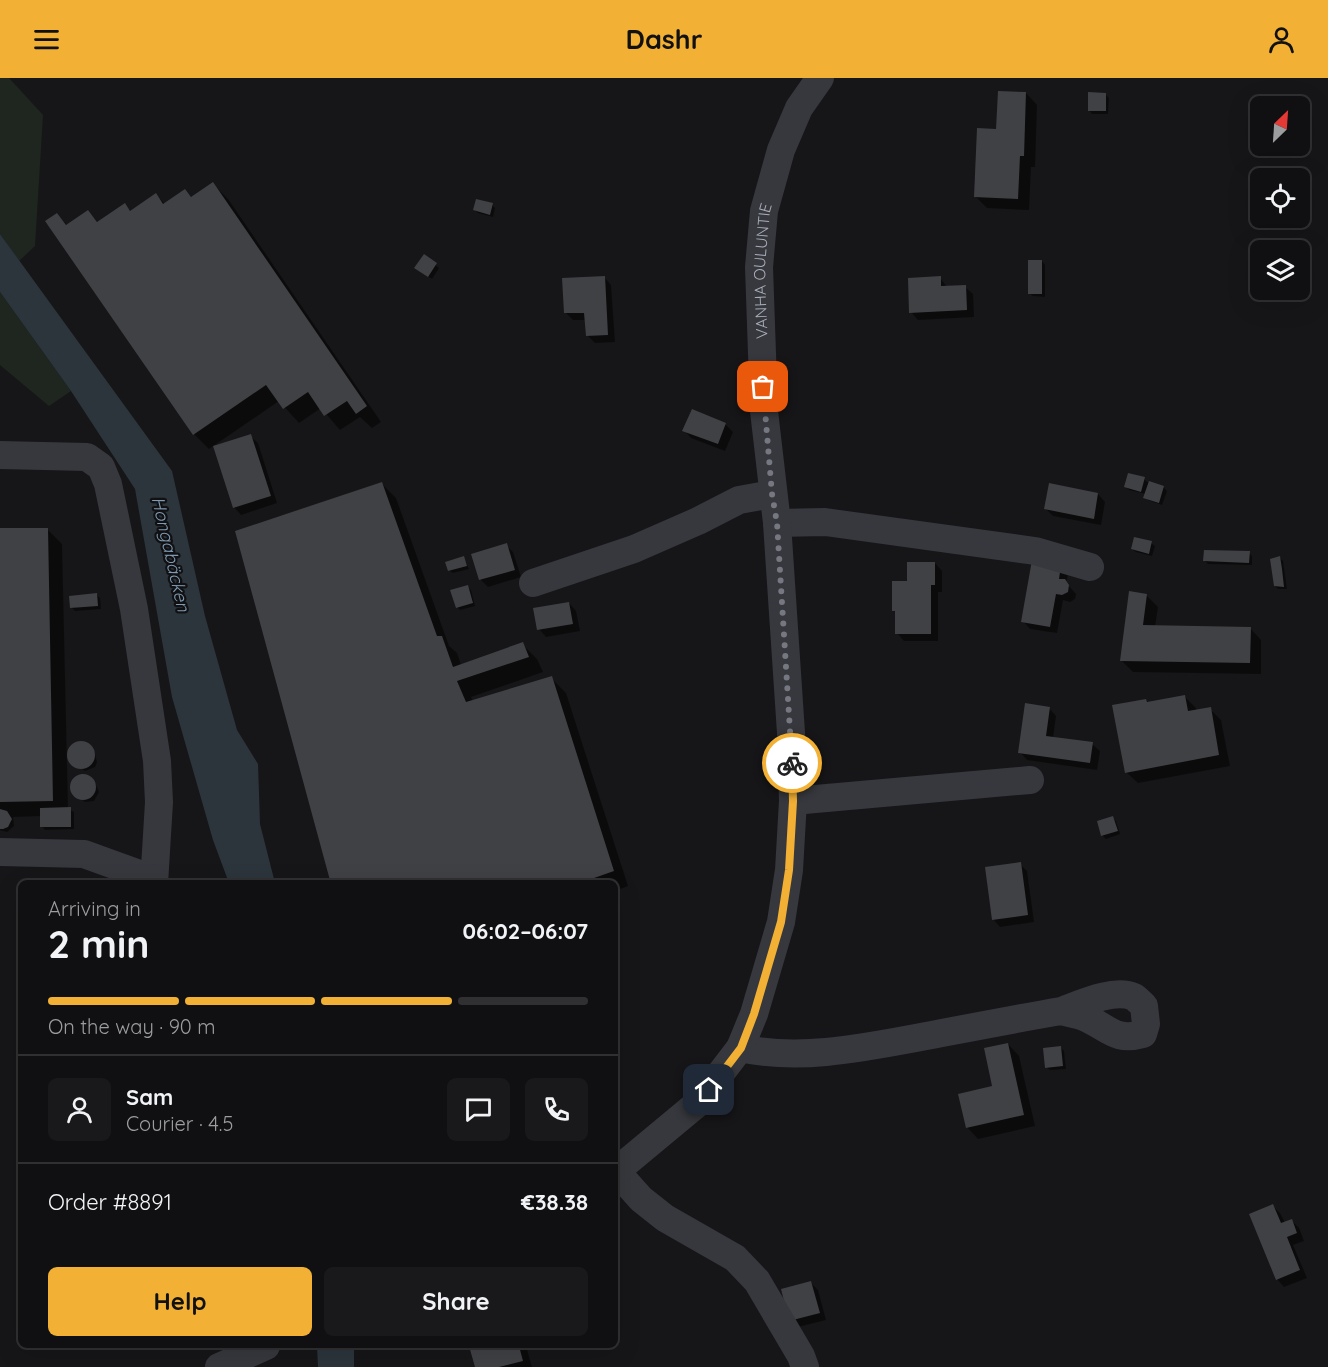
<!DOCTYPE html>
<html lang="en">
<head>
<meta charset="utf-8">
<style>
	:root { --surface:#101012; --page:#19191b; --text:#f1f3f6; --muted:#9c9d9f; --line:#303032; --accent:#f2b134 }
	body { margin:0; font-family:Quicksand,sans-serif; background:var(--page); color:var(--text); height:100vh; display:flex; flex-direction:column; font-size:22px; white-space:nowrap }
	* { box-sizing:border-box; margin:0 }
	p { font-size:20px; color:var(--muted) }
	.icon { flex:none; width:33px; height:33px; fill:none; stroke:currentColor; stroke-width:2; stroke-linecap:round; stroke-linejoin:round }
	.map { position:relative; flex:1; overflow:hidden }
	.side { position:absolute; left:18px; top:802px; width:600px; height:468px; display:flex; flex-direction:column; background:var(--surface); border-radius:9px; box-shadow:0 6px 24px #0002,0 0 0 2px var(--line) }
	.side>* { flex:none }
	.needle { width:39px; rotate:25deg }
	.controls { position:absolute; left:1250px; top:18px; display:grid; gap:12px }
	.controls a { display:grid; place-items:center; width:60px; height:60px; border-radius:9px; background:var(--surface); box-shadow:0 6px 24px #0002,0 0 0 2px var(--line); font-size:30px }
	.pin { position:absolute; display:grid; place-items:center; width:51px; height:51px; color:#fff; margin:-26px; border-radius:12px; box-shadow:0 3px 9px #0006 }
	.courier { position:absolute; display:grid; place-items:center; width:60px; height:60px; margin:-30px; border:4px solid #f2b134; border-radius:50%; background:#fff; color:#222; box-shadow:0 2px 8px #0007 }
	.headline em { font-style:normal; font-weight:700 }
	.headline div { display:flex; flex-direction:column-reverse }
	.headline { display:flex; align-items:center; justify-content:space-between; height:102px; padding:0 30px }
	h1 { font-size:39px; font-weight:700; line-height:45px }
	.bar { display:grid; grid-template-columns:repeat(4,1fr); gap:9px 6px; align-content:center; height:72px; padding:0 30px }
	.bar i { height:8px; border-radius:4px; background:var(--line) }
	.bar .on { background:var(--accent) }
	.bar p { grid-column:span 4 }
	.line { display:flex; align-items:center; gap:15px; padding:0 30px; border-top:2px solid var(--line) }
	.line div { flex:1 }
	.round { display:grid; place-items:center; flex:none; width:63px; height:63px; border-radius:9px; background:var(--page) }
	.cta { display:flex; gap:12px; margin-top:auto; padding:12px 30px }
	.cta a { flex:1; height:69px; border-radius:9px; background:var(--accent); color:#111; font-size:24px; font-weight:700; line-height:69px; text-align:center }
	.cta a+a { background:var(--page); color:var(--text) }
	header { display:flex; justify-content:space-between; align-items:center; height:78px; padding:0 30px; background:var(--accent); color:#111; font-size:27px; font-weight:700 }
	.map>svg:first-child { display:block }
	.green { fill:#1e261f }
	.water { fill:#2c353c }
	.shadow { fill:#0007 }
	.building { fill:#404145 }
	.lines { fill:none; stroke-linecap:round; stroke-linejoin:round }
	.minor { stroke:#37383d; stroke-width:28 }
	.done { stroke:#757880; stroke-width:6; stroke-dasharray:0 10.8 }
	.route { stroke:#f2b134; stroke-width:8 }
	.labels { text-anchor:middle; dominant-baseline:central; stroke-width:4.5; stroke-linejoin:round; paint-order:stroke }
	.street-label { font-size:16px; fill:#a8adb8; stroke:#111113 }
	.water-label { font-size:18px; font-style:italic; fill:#7f9bb3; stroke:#111113 }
</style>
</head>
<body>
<header><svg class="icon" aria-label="menu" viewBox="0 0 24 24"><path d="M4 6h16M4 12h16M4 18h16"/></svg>Dashr<svg class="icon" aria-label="person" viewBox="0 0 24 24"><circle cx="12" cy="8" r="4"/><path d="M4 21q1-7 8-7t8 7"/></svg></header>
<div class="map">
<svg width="1328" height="1289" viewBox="0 0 1328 1289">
	<rect width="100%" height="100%" fill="#161618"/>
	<path class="green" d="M0,0H9L43,37L35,168L19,183L0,156Z
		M0,214L71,313L49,328L0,287Z"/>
	<path class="water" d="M0,156L172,393L205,538L237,652L258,686L260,746L275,805H229L213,762L172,619L135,411L71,313L0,214Z
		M317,1268H354V1289H318Z"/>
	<path class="shadow" d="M1026,15L1037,27L1035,89H1031L1029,132L987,130L976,119L998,52Z
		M1106,17L1109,20L1108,36H1092L1089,32Z
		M213,106L228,121L381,344L372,350L360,339L340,352L321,330L299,345L279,323L209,371L194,356L57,137L68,148L88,134L99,145L125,127L131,134L156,117L165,126L185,112L192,120Z
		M492,127L495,130L493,139L478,135L475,132Z
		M425,178L439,190L432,201L420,193Z
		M1042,183L1045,187V219L1033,218L1029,215Z
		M604,199L611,207L615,264L595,265L587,257L586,242H573L566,235Z
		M940,200L948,210L965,209L973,216L974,239L918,242L911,234Z
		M692,333L726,347L733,354L725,373L691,360L684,352Z
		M250,358L258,365L277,425L241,437L234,429Z
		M1144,401L1147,404L1164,410L1167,413L1162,427L1148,422L1145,419L1146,416L1129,412L1126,409Z
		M381,405L396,420L449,568L457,575L461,587L522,566L537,581L543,594L471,619L473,623L551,600L566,615L628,808L615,813V806H332Z
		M1098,416L1105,424L1101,447L1053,438L1046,431Z
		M47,451L62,466L68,731L74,734V751L45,752L42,748V738L13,739L14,748L7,754L3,753L0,752V452Z
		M1151,465L1155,468L1152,478L1136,474L1132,471Z
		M506,467L513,474L521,499L488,509L481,502L473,477Z
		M1249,475L1252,478V487L1208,486L1205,483Z
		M1279,479L1283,483L1287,511H1278L1275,508Z
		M464,480L469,491L453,495L449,492Z
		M1034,484L1068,496L1066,505L1076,516L1075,521L1070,524L1063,522L1057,555L1030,551L1023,543Z
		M935,485L942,493V514H938V563H904L897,555V536L893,532L908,505Z
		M468,509L471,512L475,528L460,532L457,529Z
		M97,517L100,520L101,531L75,533L71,529Z
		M1146,517L1158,529L1155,549L1250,550L1261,562V596L1133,594L1122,583Z
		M569,525L576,533L580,553L546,559L539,551Z
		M1185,619L1196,630L1197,633L1210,631L1221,642L1230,688L1138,705L1126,694L1146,622L1149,625Z
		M1049,630L1056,638L1053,660L1092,666L1100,673L1097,692L1027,682L1020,674Z
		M81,664L94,672L97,684L95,689L85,693L71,684L69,675L74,667Z
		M85,698L95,705L99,714L94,723L85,724L74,715L72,708L77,700Z
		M1113,740L1116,743L1120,756L1106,761L1102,757Z
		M1020,786L1027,793L1034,844L1000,849L993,841Z
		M1008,966L1019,978L1035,1048L978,1061L967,1049L994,1010Z
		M1060,969L1064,973L1066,991L1050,992L1046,989Z
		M1273,1128L1280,1135L1285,1145L1291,1142L1299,1150L1304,1163L1293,1167L1307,1200L1284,1209L1277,1201Z
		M811,1205L818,1212L826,1242L798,1249L783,1212Z
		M471,1268H526L532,1289H477Z"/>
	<path class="building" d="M998,13L1026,14L1024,78H1020L1018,121L974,119L977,50L996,51Z
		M1088,14L1106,15V33H1088Z
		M213,104L367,328L356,336L347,323L324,338L308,314L283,331L266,307L193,357L45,143L57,135L66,147L88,132L97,144L125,125L130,133L156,115L163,126L185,111L191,119Z
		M476,121L493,125L490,137L473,132Z
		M424,176L437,185L428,199L414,190Z
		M1028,182H1042V216H1028Z
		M605,198L608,257L586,258L584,235H564L562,200Z
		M941,198V208L966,207L967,232L909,235L908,200Z
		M692,331L726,345L718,366L682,353Z
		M251,356L271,418L233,430L213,368Z
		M1128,395L1145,399L1141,414L1124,409Z
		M1149,403L1164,408L1159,425L1143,420Z
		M382,404L437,558H442L453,589L523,564L529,579L457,603L466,624L552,598L614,793L577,806H331L235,453Z
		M1049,405L1098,415L1094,441L1044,431Z
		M0,450H48L53,723L0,724Z
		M1134,459L1152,463L1149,476L1131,471Z
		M507,465L515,492L479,502L471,476Z
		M1204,472L1250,473L1249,485L1203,483Z
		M464,478L467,488L448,493L445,484Z
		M1280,478L1282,491L1284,509L1274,508L1270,481Z
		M1032,482L1061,487L1059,501H1065L1069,507L1068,514L1062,517L1056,516L1050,549L1021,544Z
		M907,484H935V507H931V556H895V533H892V503H907Z
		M468,507L473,525L456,530L450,512Z
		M1129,513L1147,516L1143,547L1251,549L1250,585L1120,583Z
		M97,515L98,528L70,530L69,518Z
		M569,524L573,546L537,552L533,530Z
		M1185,617L1188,633L1211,629L1219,677L1125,695L1112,627L1146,621L1147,624Z
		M1025,625L1050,629L1046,658L1093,664L1090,685L1018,675Z
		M67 677a14 14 0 1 1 28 0a14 14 0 1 1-28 0Z
		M70 709a13 13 0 1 1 26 0a13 13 0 1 1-26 0Z
		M71,729V749H40V730Z
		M0,731L7,733L12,741L8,749L3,751H0Z
		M1113,738L1118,753L1101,758L1097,743Z
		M1021,784L1028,837L992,842L985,789Z
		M1008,965L1024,1037L966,1050L958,1016L992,1008L984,970Z
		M1061,968L1063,988L1045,990L1043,970Z
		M1273,1126L1281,1145L1292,1141L1297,1155L1287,1159L1300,1192L1276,1202L1249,1136Z
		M811,1203L820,1235L789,1243L781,1211Z
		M469,1268H519L523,1283L499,1289H475Z"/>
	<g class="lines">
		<g class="minor">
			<path d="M0,377L87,379L101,389L108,406L134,531L157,683L159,724L154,806"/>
			<path d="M777,445L825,444L1035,473L1090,489"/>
			<path d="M533,505L634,471L698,443L739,422L772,416"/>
			<path d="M793,723L1030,702"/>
			<path d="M0,774L84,776L153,801"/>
			<path d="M740,970C800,983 862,970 921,959C968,950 1014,941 1061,933C1080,926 1114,910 1134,919C1137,921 1141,925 1144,928L1146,946L1143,956C1114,964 1108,949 1084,939C1077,936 1068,935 1061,933"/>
			<path d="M616,1093L641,1121L665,1140L735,1180L757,1203L801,1278L805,1289"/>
			<path id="s1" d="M615,1094L698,1025L740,970L754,936L781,844L789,792L793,723L791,655L777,445L764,333L759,189L764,133L781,72L799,30L820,0"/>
			<path d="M219,1289L266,1268"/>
		</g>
	</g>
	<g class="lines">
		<path class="done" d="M763,309L772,416L777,445L792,685"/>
		<path class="route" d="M709,1012L741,970L754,936L781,844L789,792L793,723L792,685"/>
	</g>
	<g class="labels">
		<g class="street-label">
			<text stroke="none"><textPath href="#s1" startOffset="963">VANHA OULUNTIE</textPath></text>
		</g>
		<g class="water-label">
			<text transform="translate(171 476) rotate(77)">Hongabäcken</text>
		</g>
	</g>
</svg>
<div class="controls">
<a><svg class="needle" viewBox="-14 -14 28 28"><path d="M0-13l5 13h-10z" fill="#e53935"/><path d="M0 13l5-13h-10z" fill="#9c9d9f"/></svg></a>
<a><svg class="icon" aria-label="locate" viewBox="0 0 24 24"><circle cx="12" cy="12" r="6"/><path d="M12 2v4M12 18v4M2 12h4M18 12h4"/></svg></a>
<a><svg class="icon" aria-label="layers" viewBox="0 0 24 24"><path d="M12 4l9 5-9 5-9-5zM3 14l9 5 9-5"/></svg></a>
</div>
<div class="pin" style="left:763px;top:309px;background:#ea580c"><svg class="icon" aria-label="bag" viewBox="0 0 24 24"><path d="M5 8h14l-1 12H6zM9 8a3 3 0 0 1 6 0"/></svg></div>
<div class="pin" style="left:709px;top:1012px;background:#1f2937"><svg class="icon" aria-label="home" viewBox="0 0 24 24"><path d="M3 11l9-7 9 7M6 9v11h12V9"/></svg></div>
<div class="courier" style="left:792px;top:685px"><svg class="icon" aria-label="bike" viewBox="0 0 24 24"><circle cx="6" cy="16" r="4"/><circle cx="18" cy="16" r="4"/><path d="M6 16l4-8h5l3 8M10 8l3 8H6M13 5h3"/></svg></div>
<section class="side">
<div class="headline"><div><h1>2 min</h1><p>Arriving in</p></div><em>06:02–06:07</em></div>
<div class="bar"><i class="on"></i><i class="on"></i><i class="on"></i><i></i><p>On the way · 90 m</p></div>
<div class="line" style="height:108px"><a class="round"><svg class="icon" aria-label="person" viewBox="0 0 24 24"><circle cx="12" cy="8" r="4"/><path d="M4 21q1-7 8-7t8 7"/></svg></a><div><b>Sam</b><p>Courier · 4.5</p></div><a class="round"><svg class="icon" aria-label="chat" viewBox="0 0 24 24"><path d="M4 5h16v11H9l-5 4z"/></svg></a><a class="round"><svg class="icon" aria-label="phone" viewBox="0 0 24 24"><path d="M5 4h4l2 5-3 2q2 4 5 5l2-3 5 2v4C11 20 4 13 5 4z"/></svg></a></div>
<div class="line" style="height:78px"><div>Order #8891</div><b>€38.38</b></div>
<div class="cta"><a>Help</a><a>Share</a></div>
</section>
</div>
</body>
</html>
